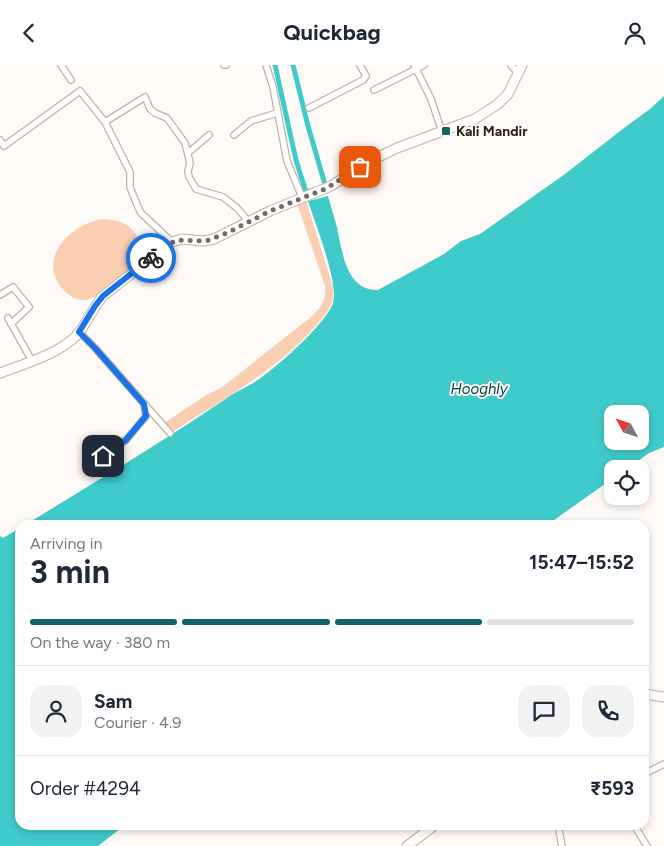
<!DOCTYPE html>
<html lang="en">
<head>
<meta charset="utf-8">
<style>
	:root { --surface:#fff; --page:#f2f2f3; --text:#1f2937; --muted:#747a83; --line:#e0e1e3; --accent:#126363 }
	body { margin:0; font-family:Figtree,sans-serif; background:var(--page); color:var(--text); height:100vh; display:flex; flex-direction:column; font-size:19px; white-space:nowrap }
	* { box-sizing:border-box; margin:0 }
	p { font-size:16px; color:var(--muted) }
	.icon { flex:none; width:28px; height:28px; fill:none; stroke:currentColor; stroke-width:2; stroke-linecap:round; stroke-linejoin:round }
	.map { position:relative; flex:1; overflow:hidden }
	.drawer { position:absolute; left:15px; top:455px; width:634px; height:310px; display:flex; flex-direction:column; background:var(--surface); border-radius:15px; box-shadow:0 2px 8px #0003 }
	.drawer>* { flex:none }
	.needle { width:32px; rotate:310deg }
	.fabs { position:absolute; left:604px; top:340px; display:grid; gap:10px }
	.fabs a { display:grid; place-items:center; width:45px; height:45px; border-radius:10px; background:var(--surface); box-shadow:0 2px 8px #0003; font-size:25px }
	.pin { position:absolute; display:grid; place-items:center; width:42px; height:42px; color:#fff; margin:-21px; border-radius:10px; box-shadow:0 2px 8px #0006 }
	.courier { position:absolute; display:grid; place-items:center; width:50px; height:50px; margin:-25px; border:4px solid #1a73e8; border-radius:50%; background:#fff; color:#222; box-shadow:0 1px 6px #0007 }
	.head em { font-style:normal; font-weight:700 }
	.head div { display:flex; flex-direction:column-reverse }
	.head { display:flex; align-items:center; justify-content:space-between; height:85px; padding:0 15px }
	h1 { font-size:32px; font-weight:700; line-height:38px }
	.bar { display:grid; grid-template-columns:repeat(4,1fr); gap:8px 5px; align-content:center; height:60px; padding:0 15px }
	.bar i { height:6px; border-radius:4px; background:var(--line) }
	.bar .selected { background:var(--accent) }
	.bar p { grid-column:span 4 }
	.line { display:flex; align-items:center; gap:12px; padding:0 15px; border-top:1px solid var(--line) }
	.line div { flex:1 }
	.round { display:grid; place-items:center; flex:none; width:52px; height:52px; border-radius:15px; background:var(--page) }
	header { display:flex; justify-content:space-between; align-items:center; height:65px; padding:0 15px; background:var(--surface); font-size:22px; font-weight:700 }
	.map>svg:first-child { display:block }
	.green { fill:#f9ceb1 }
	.water { fill:#40cbcb; fill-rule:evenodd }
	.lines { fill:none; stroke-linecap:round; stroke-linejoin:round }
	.canal { stroke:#40cbcb; stroke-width:5 }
	.street-casing { stroke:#c5b1a3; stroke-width:8 }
	.secondary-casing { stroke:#c5b1a3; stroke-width:11 }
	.street { stroke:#fff; stroke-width:5.5 }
	.secondary { stroke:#fff; stroke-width:9 }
	.done { stroke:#726c67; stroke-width:5; stroke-dasharray:0 9 }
	.route { stroke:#1a73e8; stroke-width:6 }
	.poi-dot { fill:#126363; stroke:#fefaf7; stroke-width:2 }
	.labels { text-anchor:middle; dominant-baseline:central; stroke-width:4; stroke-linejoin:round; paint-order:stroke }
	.poi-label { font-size:14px; font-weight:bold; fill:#271f1a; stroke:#fefaf7; text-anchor:start }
	.water-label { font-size:15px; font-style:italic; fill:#044445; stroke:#fefaf7 }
</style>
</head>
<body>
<header><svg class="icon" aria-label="back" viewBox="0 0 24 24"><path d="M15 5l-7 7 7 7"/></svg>Quickbag<svg class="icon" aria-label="person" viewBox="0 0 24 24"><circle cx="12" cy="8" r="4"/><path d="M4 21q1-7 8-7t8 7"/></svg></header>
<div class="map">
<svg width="664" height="781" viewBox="0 0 664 781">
	<rect width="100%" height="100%" fill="#fefaf7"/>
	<path class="green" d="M306,135L333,222C333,227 334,232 332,237C328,248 320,256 312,265C273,308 220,336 172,367L164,358L208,329L221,323L311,252C321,243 327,234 325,221L297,138Z
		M104,154C110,155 117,155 123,158C135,163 147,183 141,196C136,207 95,237 82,235C72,234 66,228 60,221C38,190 74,157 104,154Z"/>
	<path class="water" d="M664,31V382L649,388L627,404H612V414L547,460H25C92,419 159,379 224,335C233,328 243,324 253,318C272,307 326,259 333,238C339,218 315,158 308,136L328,131C331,142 334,152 337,162C342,186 346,226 378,225L444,189L461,176L480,169L565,109L624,63L650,44ZM612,349H640V376H612Z
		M20,463V760H117L120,764L98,781H0V471L3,473Z"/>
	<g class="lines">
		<path class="canal" d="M275,0L296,95L306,127L311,126
			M293,0L308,61L326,123L324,124"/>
		<g class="street-casing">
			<path id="street" d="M61,0L71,15
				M224,0H226
				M266,0L273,22L287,96L302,132
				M414,0L431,34L442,67
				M511,0L518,8
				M374,25L424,0
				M309,43L363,15L366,11L360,0
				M105,57L130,107V122L138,142L141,148L172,177
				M234,70L251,56L277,48
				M0,75L4,81L80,26L105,57L145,32L150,44L155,48L167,53L185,78L190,98L188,106L189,112L196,124L223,132L237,143L249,157
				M188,88L209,70
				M0,230L13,222L29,242L11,259
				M8,253L32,296
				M79,267L95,283L170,368
				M103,391L126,375L146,351L144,340
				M644,709L664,699
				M558,760L562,781
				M634,760L647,781"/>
		</g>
		<g class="secondary-casing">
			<path id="secondary" d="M0,308C24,299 59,289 77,270C87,258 93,243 103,231L172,177L182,174L203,176L214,174L270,146L331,121L370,96L397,83L475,54L498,39L508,29L522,0
				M644,629L664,632
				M407,781L435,760"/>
		</g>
		<use href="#street" class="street"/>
		<use href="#secondary" class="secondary"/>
	</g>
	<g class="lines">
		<path class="done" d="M151,193L167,180L177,175L206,176L227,168L270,146L325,124L360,102"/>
		<path class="route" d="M103,391L126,375L146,351L144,339L95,283L79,267L95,241L103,231L151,193"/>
	</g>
	<rect class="poi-dot" x="441" y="61" width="10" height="10" rx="2.5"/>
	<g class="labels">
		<g class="poi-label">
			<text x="456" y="66">Kali Mandir</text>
		</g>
		<g class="water-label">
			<text x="479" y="324">Hooghly</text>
		</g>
	</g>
</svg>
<div class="fabs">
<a><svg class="needle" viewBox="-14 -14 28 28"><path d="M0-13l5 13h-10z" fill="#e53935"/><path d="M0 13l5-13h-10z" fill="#747a83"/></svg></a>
<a><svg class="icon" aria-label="locate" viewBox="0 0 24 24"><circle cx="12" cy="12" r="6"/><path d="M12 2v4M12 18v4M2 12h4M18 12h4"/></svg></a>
</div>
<div class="pin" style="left:360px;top:102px;background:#ea580c"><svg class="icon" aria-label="bag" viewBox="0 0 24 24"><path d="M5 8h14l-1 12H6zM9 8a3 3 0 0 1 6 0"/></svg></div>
<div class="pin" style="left:103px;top:391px;background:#1f2937"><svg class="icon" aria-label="home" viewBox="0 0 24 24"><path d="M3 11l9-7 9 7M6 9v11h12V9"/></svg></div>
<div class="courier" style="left:151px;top:193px"><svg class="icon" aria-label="bike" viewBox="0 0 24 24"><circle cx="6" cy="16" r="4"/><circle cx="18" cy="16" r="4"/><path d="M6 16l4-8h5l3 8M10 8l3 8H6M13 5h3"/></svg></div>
<section class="drawer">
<div class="head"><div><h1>3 min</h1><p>Arriving in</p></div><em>15:47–15:52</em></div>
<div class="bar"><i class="selected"></i><i class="selected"></i><i class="selected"></i><i></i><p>On the way · 380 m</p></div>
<div class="line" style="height:90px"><a class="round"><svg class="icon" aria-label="person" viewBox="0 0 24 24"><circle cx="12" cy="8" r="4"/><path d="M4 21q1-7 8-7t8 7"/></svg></a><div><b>Sam</b><p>Courier · 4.9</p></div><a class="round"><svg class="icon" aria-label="chat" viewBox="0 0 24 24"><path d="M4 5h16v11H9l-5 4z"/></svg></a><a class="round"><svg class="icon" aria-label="phone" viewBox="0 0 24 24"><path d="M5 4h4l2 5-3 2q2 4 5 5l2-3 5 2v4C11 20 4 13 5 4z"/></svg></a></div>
<div class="line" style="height:65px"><div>Order #4294</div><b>₹593</b></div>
</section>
</div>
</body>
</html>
